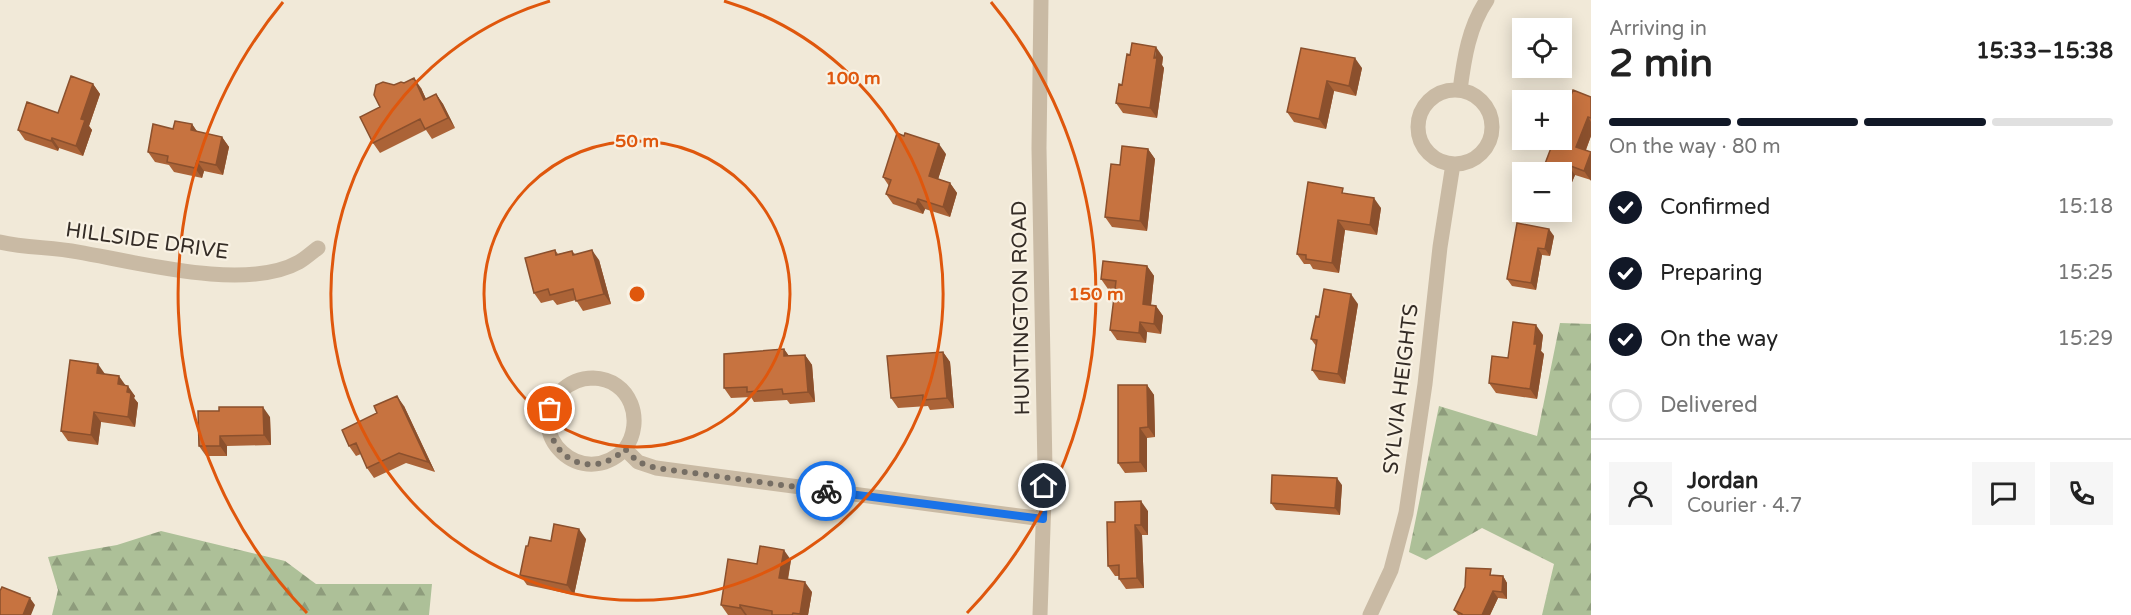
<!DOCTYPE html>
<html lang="en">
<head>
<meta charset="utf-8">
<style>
	:root { --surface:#fff; --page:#f6f6f6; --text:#222; --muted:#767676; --line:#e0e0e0; --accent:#111827 }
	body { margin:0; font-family:"Varela Round",sans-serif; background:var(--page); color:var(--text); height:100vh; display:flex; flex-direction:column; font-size:22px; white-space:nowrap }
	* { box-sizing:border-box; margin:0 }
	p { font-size:20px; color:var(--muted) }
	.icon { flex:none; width:33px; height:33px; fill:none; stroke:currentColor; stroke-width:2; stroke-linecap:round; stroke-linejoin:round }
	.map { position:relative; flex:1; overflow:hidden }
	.side { display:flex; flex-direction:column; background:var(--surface); width:540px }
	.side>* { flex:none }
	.tools { position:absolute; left:1512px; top:18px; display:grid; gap:12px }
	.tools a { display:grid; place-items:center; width:60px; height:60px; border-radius:0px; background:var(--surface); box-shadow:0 3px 15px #0003; font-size:30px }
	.pin { position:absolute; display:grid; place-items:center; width:51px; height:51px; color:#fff; margin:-26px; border:3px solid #fff; border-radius:50%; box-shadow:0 2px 6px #0007 }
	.courier { position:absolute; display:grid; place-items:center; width:60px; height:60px; margin:-30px; border:4px solid #1a73e8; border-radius:50%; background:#fff; color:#222; box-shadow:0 2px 8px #0007 }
	.headline em { font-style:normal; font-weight:700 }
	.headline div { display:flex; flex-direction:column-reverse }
	.headline { display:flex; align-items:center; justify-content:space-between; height:102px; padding:0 18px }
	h1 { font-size:39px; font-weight:700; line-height:45px }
	.bar { display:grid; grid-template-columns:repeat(4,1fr); gap:9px 6px; align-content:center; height:72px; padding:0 18px }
	.bar i { height:8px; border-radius:4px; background:var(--line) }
	.bar .current { background:var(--accent) }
	.bar p { grid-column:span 4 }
	.line { display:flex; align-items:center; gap:15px; padding:0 18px; border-top:2px solid var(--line) }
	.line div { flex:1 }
	.round { display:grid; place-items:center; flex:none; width:63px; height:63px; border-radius:0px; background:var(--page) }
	ol { padding:0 18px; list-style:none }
	li { display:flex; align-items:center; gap:18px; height:66px }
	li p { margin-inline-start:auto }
	li .icon { padding:6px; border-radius:50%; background:var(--accent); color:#fff; stroke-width:4 }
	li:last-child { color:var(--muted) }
	li i { width:33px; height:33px; border:3px solid var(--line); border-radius:50% }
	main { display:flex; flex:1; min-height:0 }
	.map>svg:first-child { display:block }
	.forest { fill:url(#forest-firs) }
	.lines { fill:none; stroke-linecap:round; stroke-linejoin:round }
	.street { stroke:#c9baa4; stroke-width:15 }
	.wall { fill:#ab6337 }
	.shaded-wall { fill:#8b502d }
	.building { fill:#c77340; stroke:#8b502d; stroke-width:1.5 }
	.done { stroke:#766e64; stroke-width:6; stroke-dasharray:0 10.8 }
	.route { stroke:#1a73e8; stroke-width:8 }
	.ring { fill:none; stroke:#df570d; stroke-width:3 }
	.labels { text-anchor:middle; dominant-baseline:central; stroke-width:4.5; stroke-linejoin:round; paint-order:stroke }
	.street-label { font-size:21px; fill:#342c26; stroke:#f9f2e4 }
	.centre { fill:#df570d; stroke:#f9f2e4; stroke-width:3 }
	.ring-label { font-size:18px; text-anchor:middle; font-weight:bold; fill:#df570d; stroke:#f9f2e4; stroke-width:4.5; stroke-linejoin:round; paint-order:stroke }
</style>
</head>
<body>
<main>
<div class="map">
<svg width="1591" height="615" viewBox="0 0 1591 615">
	<defs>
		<pattern id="forest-firs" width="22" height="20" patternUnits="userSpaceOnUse" patternTransform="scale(1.5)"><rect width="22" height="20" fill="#adc098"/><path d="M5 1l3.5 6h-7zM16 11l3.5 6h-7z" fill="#8e9c7c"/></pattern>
	</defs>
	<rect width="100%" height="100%" fill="#f1e9d8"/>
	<path class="forest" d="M1560,323L1591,324V615H1542L1554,564L1482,528L1426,560L1409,552L1439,406L1537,436Z
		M161,531L285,561L316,584H432L429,615H52L58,590L48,557L117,545Z"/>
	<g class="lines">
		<path class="street" d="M1460,90C1464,59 1469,26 1487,0
			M1418 127a37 37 0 1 1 74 0a37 37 0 1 1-74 0Z
			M0,242C25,248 52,247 78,252C136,262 246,292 299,262C306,258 312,252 318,248
			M625,449C645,421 631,379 593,378C581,378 569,383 560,392C522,434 582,492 625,449L638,462L656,468L1043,519
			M1040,615L1045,469L1039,148L1041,0
			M1370,615L1391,570L1406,513L1425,384L1440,247L1453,164"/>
	</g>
	<path class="wall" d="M1301,48L1362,68L1356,96L1334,91L1326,129L1294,122L1287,112Z
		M1163,57L1162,65L1164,68L1157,118L1123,113L1116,103Z
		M93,84L100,94L89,126L92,130L83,156L59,148L58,151L25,140L18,130L58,113Z
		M394,85L421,88L426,99L436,94L443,104L455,128L432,139L426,130L380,153L373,143L380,107Z
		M1591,97V136L1586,150L1591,153V180L1575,175L1570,187L1562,183V172H1546L1543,169Z
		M192,124L197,132L222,137L229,147L223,175L204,171L202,178L174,172L169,165L155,162L148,152L173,129Z
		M1148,149L1155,159L1147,231L1112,227L1105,217L1120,165Z
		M946,154L938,179L950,183L957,193L950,217L925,209L923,214L893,204L886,194L889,186L883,177Z
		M1347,194L1381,208L1377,235L1345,230L1339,273L1313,269L1310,264H1304L1297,254Z
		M1517,223L1554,236L1550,256L1542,255L1536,290L1512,286L1507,279Z
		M555,250L558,254L572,251L575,254L599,260L611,304L583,311L576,300L557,305L553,300L541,303L534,293Z
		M1147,266L1154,276L1151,305L1156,306L1163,316L1161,334L1147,332L1146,343L1117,340L1110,330L1115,290L1108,289L1101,279Z
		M1358,304L1345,384L1319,380L1312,370L1316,346L1311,339Z
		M1543,335L1541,351L1544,354L1537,399L1496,393L1489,383L1508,358Z
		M784,349L789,356L805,355L812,365L815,402L790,404L787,400L754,402L751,397L731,398L724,388Z
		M943,352L950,362L954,408L930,410L928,406L898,408L891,398Z
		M105,374L125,385L135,396L134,398L138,403L135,427L101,422L98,445L68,441L61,431Z
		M1147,385L1154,395L1155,437L1147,438V472L1125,473L1118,463Z
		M404,406L435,472L406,463L374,478L367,468L361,454L356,456L349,446Z
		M198,411L270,417L271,445L227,446V456H206L199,446Z
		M1342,485L1340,515L1276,510L1271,503Z
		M1148,511V535H1142L1144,588L1126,589L1119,579V576H1115L1108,566L1115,522Z
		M586,539L574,595L527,585L520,575L528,546L551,541Z
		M791,560L788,580L812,592L808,615H728L721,605L757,564Z
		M1495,575L1503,576L1507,583V599L1498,598L1490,615H1458L1454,610Z"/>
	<path class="shaded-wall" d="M1156,47L1163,57L1162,65L1164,68L1157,118L1150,108Z
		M1355,58L1362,68L1356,96L1349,86Z
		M414,78L421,88L431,110L424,100Z
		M1327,81L1334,91L1326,129L1319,119Z
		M93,84L100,94L89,126L92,130L83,156L76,146L81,119Z
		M436,94L443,104L455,128L448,118Z
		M1588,117L1591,122V136L1583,157L1576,147Z
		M192,124L199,134L191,130Z
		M222,137L229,147L223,175L216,165Z
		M52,138L59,148L58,151L51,141Z
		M939,144L946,154L936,186L929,176Z
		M1148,149L1155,159L1147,231L1140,221Z
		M1591,153V181L1584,171Z
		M197,161L204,171L202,178L195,168Z
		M1568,165L1575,175L1570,187L1563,177Z
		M950,183L957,193L950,217L943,207Z
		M1374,198L1381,208L1377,235L1370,225Z
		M918,199L925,209L923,214L916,204Z
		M1338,220L1345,230L1339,273L1332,263Z
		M1549,229L1554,236L1550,256L1545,249Z
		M1538,248L1542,255L1536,290L1531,283Z
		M592,250L599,260L611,304L604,294Z
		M1147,266L1154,276L1150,314L1143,304Z
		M1351,294L1358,304L1345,384L1338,374Z
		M1156,306L1163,316L1161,334L1154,324Z
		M1140,322L1147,332L1146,343L1139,333Z
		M1536,325L1543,335L1541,351L1544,354L1537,399L1530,389Z
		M784,349L791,359L784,356Z
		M943,352L950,362L954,408L947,398Z
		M805,355L812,365L815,402L808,392Z
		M98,364L105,374L104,383L97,373Z
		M119,376L126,386L118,384Z
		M1147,385L1154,395L1155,437L1148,427Z
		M128,386L135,396L134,398L138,403L135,427L128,417L127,392Z
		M397,396L404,406L435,472L428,462Z
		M263,407L270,417L271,445L264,435Z
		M94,412L101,422L98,445L91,435Z
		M1140,428L1147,438V472L1140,462Z
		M220,436L227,446V456L220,446Z
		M1337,478L1342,485L1340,515L1335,508Z
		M1141,501L1148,511V535L1141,525Z
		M1135,525L1142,535L1144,588L1137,578Z
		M579,529L586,539L574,595L567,585Z
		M784,550L791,560L786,588L779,578Z
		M1503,576L1507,583V599L1502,592Z
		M805,582L812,592L808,615H800Z
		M1493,591L1498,598L1490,615H1482Z
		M30,598L35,605L31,615H23Z
		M740,605L747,615H745L740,608Z"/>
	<path class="building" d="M1132,43L1156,47L1154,58H1157L1150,108L1116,103L1119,84L1122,85L1127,54L1130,55Z
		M1301,48L1355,58L1349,86L1327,81L1319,119L1287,112Z
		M71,76L93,84L81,119L85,120L76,146L52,138L51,141L18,130L27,102L58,113Z
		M414,78L424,100L436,94L448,118L425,129L420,119L373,143L360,117L380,107L374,95L376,85L383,82L394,85L401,82L404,83Z
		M1573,90L1591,97V118L1588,117L1576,147L1591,152L1584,171L1568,165L1563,177L1562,176V172H1553L1543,169L1554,140H1562V120Z
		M175,121L192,124L191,130L222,137L216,165L197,161L195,168L167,162L168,156L148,152L153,124L173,129Z
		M897,133L904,136L905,133L939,144L929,176L950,183L943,207L918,199L916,204L886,194L891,180L883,177Z
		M1122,146L1148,149L1140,221L1105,217L1111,164L1120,165Z
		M1308,182L1343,188L1342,193L1374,198L1370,225L1338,220L1332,263L1306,259V255L1297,254Z
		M1517,223L1549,229L1545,249L1538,248L1531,283L1507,279Z
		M555,250L556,255L572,251L573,255L592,250L604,294L576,301L573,289L550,295L548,289L534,293L525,258Z
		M1103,261L1147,266L1143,304L1156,306L1154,324L1140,322L1139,333L1110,330L1116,281L1101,279Z
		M1324,289L1351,294L1338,374L1312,370L1317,340L1311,339L1316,316L1319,317Z
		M1513,322L1536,325L1534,344H1537L1530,389L1489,383L1492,356L1508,358Z
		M784,349V356L805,355L808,392L783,394L782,389L747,392V387L724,388V354Z
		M943,352L947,398L923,400V395L891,398L887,356Z
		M70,360L98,364L97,373L119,376L118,384L128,386L127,392L131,393L128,417L94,412L91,435L61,431Z
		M1118,385H1147L1148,427L1140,428V462L1118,463Z
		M397,396L428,462L399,453L367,468L356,443L349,446L342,430L377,413L374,406Z
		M219,407H263L264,435L220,436V446H199L198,411H219Z
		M1272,475L1337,478L1335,508L1271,503Z
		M1141,501V525H1135L1137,578L1119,579V565L1108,566L1107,522H1115V502Z
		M554,524L579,529L567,585L520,575L526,546H528L530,537L551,541Z
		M760,546L784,550L779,578L805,582L800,614L793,613L792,615H772V611L740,605V608L721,605L728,559L757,564Z
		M1466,568L1491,569L1490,575L1503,576L1502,592L1493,591L1482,615H1462V614L1454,610L1465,587Z
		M2,587L30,598L23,615H0V591Z"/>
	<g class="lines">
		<path class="done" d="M550,409C542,457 591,483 625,449L638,462L656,468L826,491"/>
		<path class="route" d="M826,491L1043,519L1044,486"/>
	</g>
	<g class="ring">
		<circle cx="637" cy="294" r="153"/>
		<path d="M724 1A306 306 0 1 1 550 1"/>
		<path d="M307 613A459 459 0 0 1 283 2M991 2A459 459 0 0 1 967 613"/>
	</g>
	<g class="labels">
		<g class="street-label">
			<text transform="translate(147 241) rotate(8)">HILLSIDE DRIVE</text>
			<text transform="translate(1021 308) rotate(-91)">HUNTINGTON ROAD</text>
			<text transform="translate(1401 389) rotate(-83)">SYLVIA HEIGHTS</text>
		</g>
	</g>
	<circle cx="637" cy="294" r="9" class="centre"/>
	<g class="ring-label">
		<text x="853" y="84">100 m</text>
		<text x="637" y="147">50 m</text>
		<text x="1096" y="300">150 m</text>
	</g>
</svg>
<div class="tools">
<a><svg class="icon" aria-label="locate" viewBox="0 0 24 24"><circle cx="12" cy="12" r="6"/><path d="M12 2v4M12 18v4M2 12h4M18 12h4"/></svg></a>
<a>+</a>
<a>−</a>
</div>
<div class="pin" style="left:550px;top:409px;background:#ea580c"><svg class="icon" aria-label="bag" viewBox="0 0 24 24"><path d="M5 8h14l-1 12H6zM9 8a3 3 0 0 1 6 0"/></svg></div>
<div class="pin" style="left:1044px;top:486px;background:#1f2937"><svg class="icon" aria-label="home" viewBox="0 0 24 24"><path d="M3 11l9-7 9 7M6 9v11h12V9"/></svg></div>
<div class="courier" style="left:826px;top:491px"><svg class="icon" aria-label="bike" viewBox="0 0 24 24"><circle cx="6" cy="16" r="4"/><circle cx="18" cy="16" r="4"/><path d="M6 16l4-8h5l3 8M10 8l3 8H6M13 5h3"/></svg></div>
</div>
<section class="side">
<div class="headline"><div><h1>2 min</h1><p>Arriving in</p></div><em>15:33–15:38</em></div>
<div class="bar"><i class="current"></i><i class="current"></i><i class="current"></i><i></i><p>On the way · 80 m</p></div>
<ol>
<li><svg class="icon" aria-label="check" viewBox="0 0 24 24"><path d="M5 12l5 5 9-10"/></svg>Confirmed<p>15:18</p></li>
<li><svg class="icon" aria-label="check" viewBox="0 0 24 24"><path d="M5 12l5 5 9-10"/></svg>Preparing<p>15:25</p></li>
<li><svg class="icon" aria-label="check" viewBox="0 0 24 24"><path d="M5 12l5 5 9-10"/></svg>On the way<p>15:29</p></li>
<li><i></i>Delivered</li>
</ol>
<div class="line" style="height:108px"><a class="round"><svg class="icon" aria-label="person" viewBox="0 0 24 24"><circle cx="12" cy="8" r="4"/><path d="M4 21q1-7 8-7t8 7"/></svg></a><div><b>Jordan</b><p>Courier · 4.7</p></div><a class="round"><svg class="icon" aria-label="chat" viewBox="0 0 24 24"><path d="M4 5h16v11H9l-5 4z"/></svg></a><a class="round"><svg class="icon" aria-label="phone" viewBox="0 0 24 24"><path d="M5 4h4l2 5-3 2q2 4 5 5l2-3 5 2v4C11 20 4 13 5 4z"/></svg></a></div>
</section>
</main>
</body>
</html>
